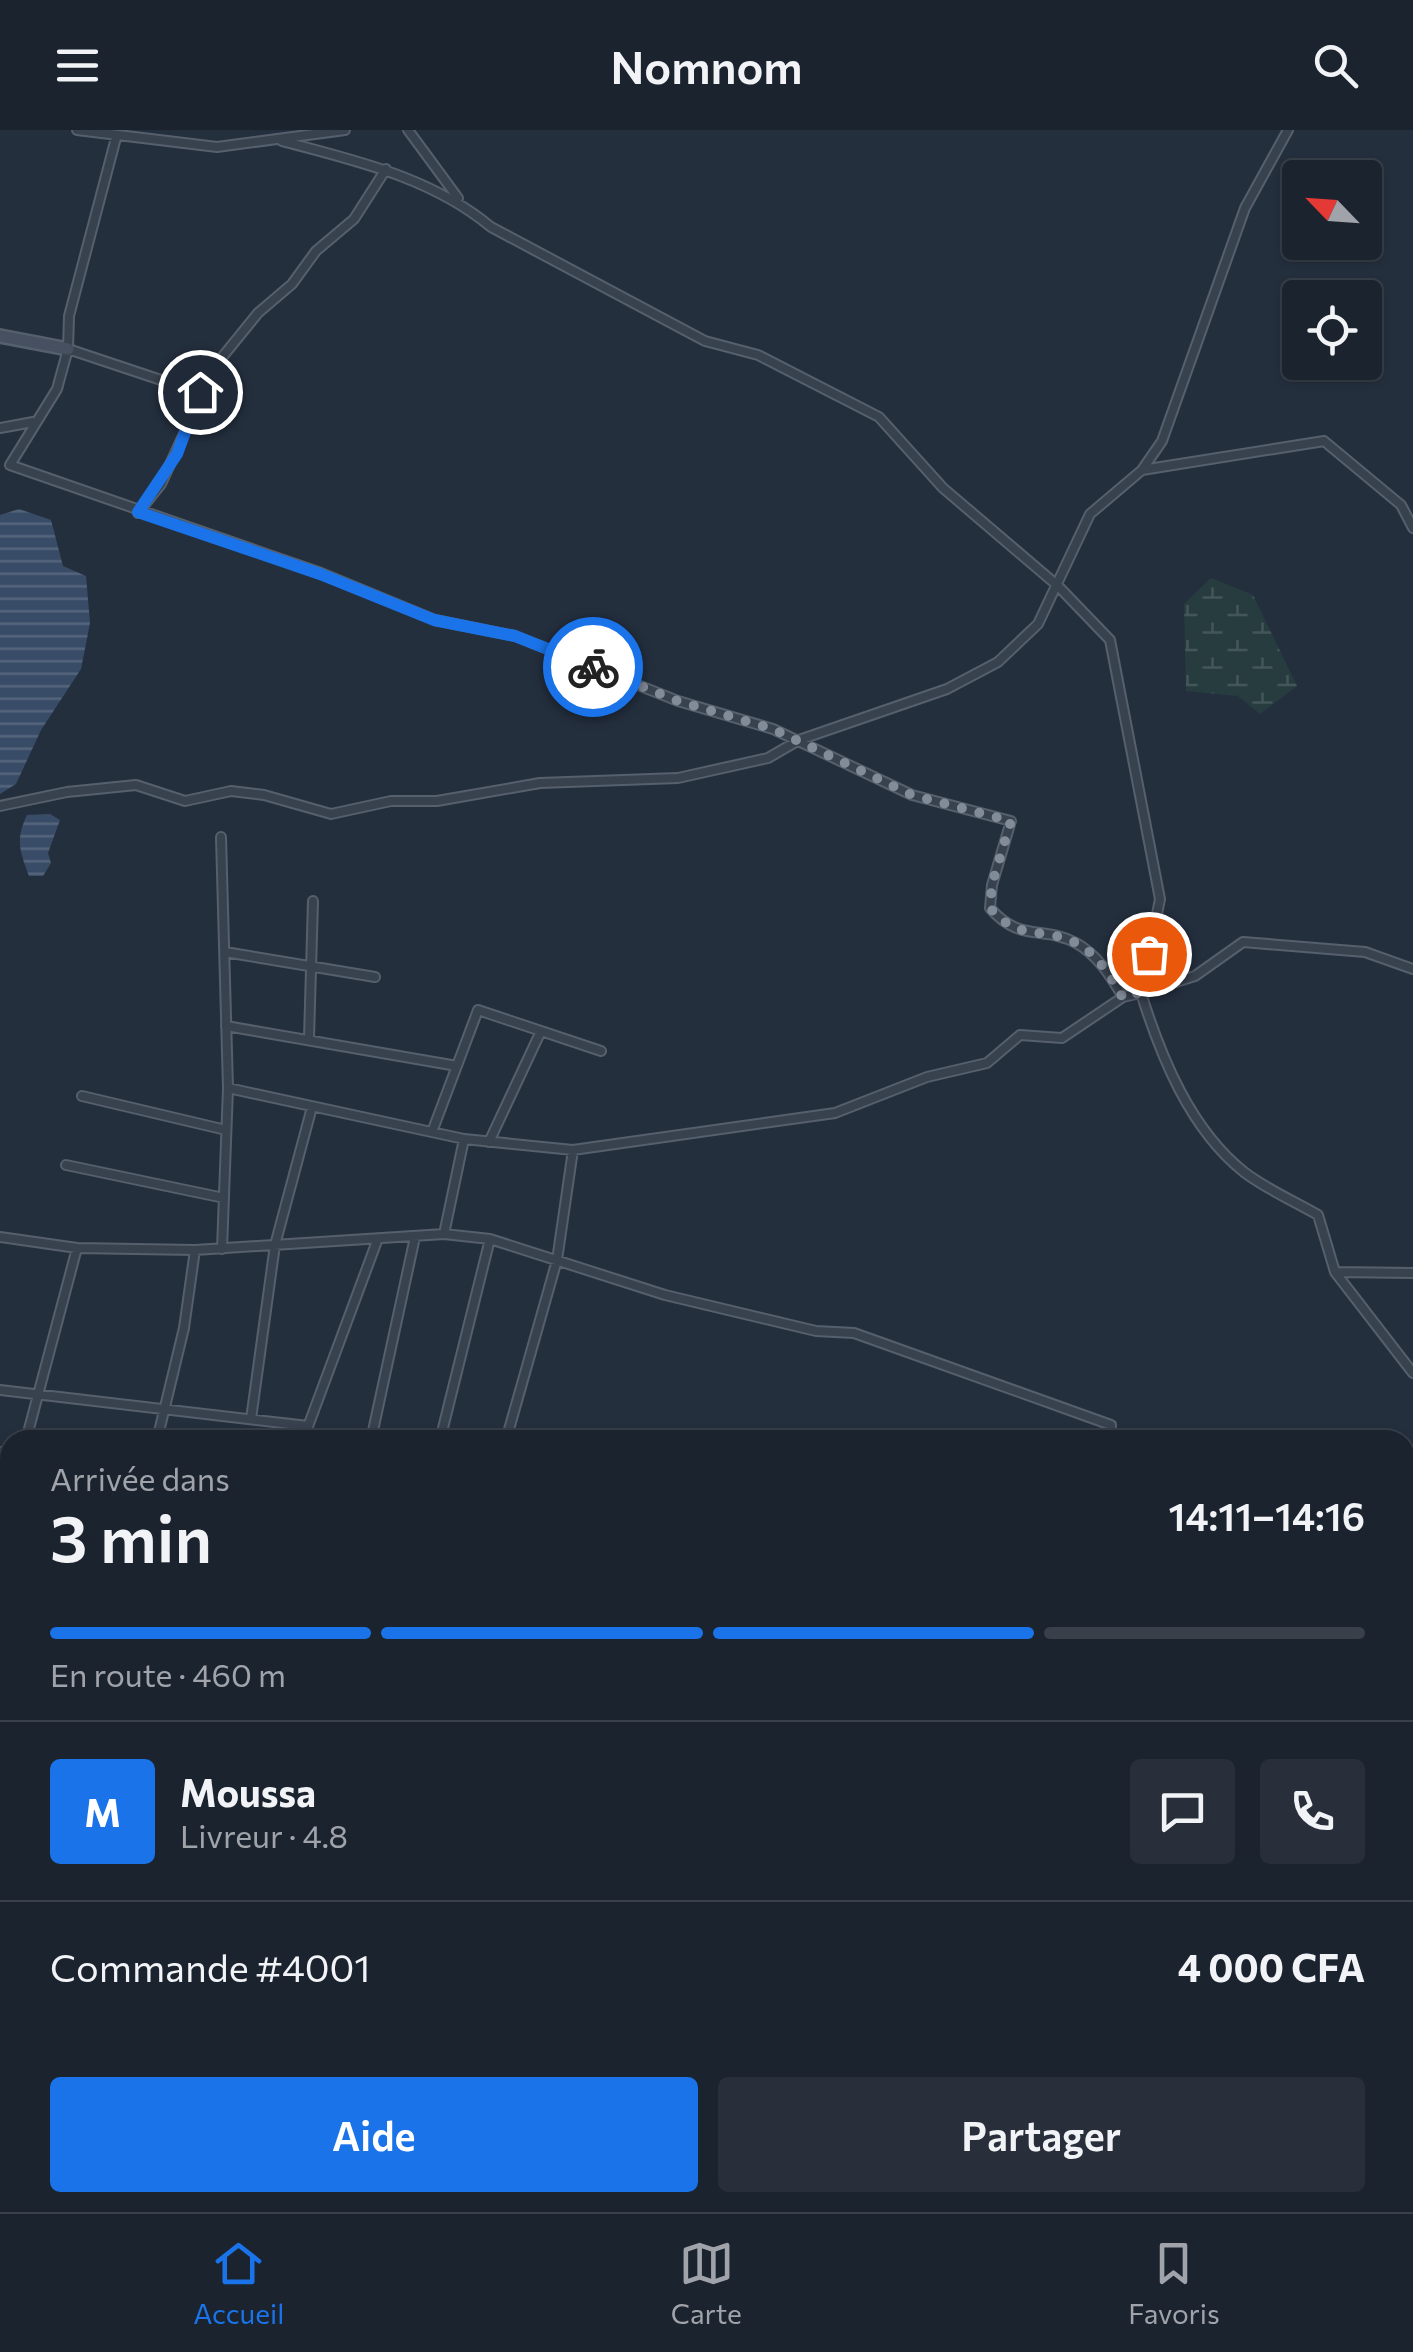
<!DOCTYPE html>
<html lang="fr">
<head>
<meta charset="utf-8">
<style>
	:root { --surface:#1b232e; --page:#282f3a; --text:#f1f3f6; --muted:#a0a4aa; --line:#39404a; --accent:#1a73e8 }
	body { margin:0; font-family:Commissioner,sans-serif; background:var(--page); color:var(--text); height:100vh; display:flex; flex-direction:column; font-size:38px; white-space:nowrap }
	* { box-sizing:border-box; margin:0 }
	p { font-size:32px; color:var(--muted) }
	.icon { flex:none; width:55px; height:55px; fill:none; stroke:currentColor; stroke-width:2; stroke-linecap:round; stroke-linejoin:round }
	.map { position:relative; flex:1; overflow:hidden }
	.panel { position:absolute; left:0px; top:1300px; width:1415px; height:782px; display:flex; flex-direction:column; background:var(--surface); border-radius:30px 30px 0 0; box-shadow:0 2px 8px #0004,0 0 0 2px var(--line) }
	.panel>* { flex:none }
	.needle { width:65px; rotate:295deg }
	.fabs { position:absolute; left:1282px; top:30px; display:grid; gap:20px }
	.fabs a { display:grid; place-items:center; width:100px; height:100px; border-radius:10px; background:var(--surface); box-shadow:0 2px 8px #0004,0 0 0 2px var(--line); font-size:50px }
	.pin { position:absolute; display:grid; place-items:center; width:85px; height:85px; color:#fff; margin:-42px; border:5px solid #fff; border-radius:50%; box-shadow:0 2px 10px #0007 }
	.courier { position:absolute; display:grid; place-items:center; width:100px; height:100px; margin:-50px; border:8px solid #1a73e8; border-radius:50%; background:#fff; color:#222; box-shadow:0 2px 12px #0007 }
	.summary em { font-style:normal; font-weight:600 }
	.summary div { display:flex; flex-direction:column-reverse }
	.summary { display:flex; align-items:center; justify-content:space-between; height:170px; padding:0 50px }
	h1 { font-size:65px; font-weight:600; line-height:75px }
	.bar { display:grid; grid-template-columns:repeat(4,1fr); gap:15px 10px; align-content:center; height:120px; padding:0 50px }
	.bar i { height:12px; border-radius:8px; background:var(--line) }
	.bar .on { background:var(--accent) }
	.bar p { grid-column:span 4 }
	.line { display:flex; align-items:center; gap:25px; padding:0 50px; border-top:2px solid var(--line) }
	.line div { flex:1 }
	.round { display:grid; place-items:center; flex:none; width:105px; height:105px; border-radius:10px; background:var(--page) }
	.cta { display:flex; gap:20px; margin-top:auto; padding:20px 50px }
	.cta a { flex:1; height:115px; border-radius:10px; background:var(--accent); color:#fff; font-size:40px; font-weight:600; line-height:115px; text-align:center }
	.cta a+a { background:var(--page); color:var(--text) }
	header { display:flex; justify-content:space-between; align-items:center; height:130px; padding:0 50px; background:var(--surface); font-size:45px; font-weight:600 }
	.menu { display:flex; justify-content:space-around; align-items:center; height:140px; border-top:2px solid var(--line); background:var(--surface); font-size:28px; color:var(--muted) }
	.menu a { display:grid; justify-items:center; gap:5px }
	.menu .on { color:var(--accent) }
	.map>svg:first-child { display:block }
	.wetland { fill:url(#wetland-marsh) }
	.water { fill:url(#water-rules) }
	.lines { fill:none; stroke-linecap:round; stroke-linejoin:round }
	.street-casing { stroke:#565f6c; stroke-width:12 }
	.secondary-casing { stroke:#565f6c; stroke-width:16 }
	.street { stroke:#38414e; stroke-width:8 }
	.secondary { stroke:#465061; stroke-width:11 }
	.done { stroke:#828b98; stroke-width:10; stroke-dasharray:0 18 }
	.route { stroke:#1a73e8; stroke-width:12 }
</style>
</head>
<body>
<header><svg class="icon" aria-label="menu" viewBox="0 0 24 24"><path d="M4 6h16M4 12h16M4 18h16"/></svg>Nomnom<svg class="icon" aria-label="search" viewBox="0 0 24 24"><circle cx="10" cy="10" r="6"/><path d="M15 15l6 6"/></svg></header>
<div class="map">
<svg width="1413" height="2082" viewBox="0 0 1413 2082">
	<defs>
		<pattern id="wetland-marsh" width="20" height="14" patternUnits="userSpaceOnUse" patternTransform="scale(2.5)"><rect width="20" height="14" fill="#263c3f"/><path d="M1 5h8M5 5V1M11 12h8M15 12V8" fill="none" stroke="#435659"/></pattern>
		<pattern id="water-rules" width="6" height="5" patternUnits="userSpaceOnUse" patternTransform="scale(2.5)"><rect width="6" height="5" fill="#394c67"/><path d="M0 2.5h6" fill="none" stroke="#53647b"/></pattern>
	</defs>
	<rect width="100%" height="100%" fill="#242f3e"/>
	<path class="wetland" d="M1211,448L1253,465L1297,556L1260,584L1238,566L1186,561L1184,474Z"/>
	<path class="water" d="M19,379L51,390L63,436L86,446L90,493L81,539L41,600L16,654L0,664V385Z
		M50,684L60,690L48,723L51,733L43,746H29C20,722 15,710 27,685Z"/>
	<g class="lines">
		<g class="street-casing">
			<path id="street" d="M77,0L217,17L345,0
				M408,0L458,68
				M116,8L69,186L68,219L57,259L10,335L321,443L435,490L515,506L678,571L773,599L912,665L1011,691L992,755L990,778C1020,813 1043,795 1076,813C1098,825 1111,847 1123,867
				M68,219L200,263
				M0,298L33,292
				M1142,340L1324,311L1401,375L1413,398
				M138,383L161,354L215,236L258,183L292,154L316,121L354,89L386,39
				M0,676L67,662L136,655L185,671L231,661L264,665L331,684L391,671H437L540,653L678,648L768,628L799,610L947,559L998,532L1038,494L1090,384L1142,340L1162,311L1245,78L1288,0
				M221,707L228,958L222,1119
				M225,822L375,847
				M1413,839L1365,822L1243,812L1195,846L1141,863C1161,927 1190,999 1244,1042C1266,1059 1294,1071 1318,1085L1335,1142L1413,1143
				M226,896L457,936
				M309,908L313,771
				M228,958L464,1009L573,1020L835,983L927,947L987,933L1020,905L1062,908L1123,867L1141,863L1160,769L1110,510L1058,456L943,358L879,287L758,225L705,211L491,97C431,47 356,31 282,11
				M82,966L226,1000
				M432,1002L478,880L601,921
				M489,1012L541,901
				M66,1035L224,1068
				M444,1104L464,1009
				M0,1107L77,1118L195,1120L444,1104L490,1109L665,1165L816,1201L854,1203L1111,1295L1110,1310
				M1335,1142L1413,1243
				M0,1260L308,1296
				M251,1289L275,1115L312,977
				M26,1310L77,1118
				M157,1310L184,1198L195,1120
				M303,1310L377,1111
				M371,1310L415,1107
				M440,1310L490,1109
				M506,1310L557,1130L573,1020
				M0,1322L10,1323
				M0,1435L10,1387
				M1405,1521L1413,1522
				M0,1731L10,1688
				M0,1822L10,1824
				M586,2072L598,2082
				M335,2082L337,2072
				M569,2082L571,2072
				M1212,2082L1213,2072"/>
		</g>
		<g class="secondary-casing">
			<path id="secondary" d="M0,206L68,219
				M0,1674L10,1675
				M1405,1854H1413"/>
		</g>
		<use href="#street" class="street"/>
		<use href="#secondary" class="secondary"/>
	</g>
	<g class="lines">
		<path class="done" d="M593,537L678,571L773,599L912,665L1011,691L992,754L990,778C1020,813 1043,796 1076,813C1098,824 1111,847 1123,868L1141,862L1149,824"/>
		<path class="route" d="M200,262L177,324L138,382L320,444L434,490L515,506L593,537"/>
	</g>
</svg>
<div class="fabs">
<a><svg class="needle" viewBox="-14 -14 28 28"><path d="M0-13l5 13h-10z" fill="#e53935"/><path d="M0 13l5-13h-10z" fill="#a0a4aa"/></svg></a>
<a><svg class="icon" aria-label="locate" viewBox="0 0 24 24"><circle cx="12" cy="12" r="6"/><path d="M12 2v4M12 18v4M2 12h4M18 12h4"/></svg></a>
</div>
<div class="pin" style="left:1149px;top:824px;background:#ea580c"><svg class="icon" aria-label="bag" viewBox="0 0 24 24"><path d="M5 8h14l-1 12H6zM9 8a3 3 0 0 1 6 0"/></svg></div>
<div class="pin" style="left:200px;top:262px;background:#1f2937"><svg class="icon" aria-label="home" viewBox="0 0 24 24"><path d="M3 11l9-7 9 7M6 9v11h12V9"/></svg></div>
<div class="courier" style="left:593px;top:537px"><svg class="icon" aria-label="bike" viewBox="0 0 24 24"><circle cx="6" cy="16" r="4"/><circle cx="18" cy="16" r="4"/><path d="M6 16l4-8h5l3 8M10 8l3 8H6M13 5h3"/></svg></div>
<section class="panel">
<div class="summary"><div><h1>3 min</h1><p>Arrivée dans</p></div><em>14:11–14:16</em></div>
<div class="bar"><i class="on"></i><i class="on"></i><i class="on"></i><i></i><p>En route · 460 m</p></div>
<div class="line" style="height:180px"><b class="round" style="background:var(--accent);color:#fff">M</b><div><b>Moussa</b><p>Livreur · 4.8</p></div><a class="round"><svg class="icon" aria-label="chat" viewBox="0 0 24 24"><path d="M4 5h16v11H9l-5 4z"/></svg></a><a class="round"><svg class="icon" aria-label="phone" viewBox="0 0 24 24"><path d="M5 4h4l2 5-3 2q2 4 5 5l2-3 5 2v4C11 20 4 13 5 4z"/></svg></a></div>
<div class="line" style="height:130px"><div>Commande #4001</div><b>4 000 CFA</b></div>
<div class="cta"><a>Aide</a><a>Partager</a></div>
</section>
</div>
<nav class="menu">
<a class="on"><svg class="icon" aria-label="home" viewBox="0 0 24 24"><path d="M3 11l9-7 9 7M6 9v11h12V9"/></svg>Accueil</a>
<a><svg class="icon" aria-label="map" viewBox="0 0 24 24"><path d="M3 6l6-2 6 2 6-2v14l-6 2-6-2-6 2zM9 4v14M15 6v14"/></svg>Carte</a>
<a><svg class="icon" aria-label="saved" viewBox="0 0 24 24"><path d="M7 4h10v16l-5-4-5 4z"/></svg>Favoris</a>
</nav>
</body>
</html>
